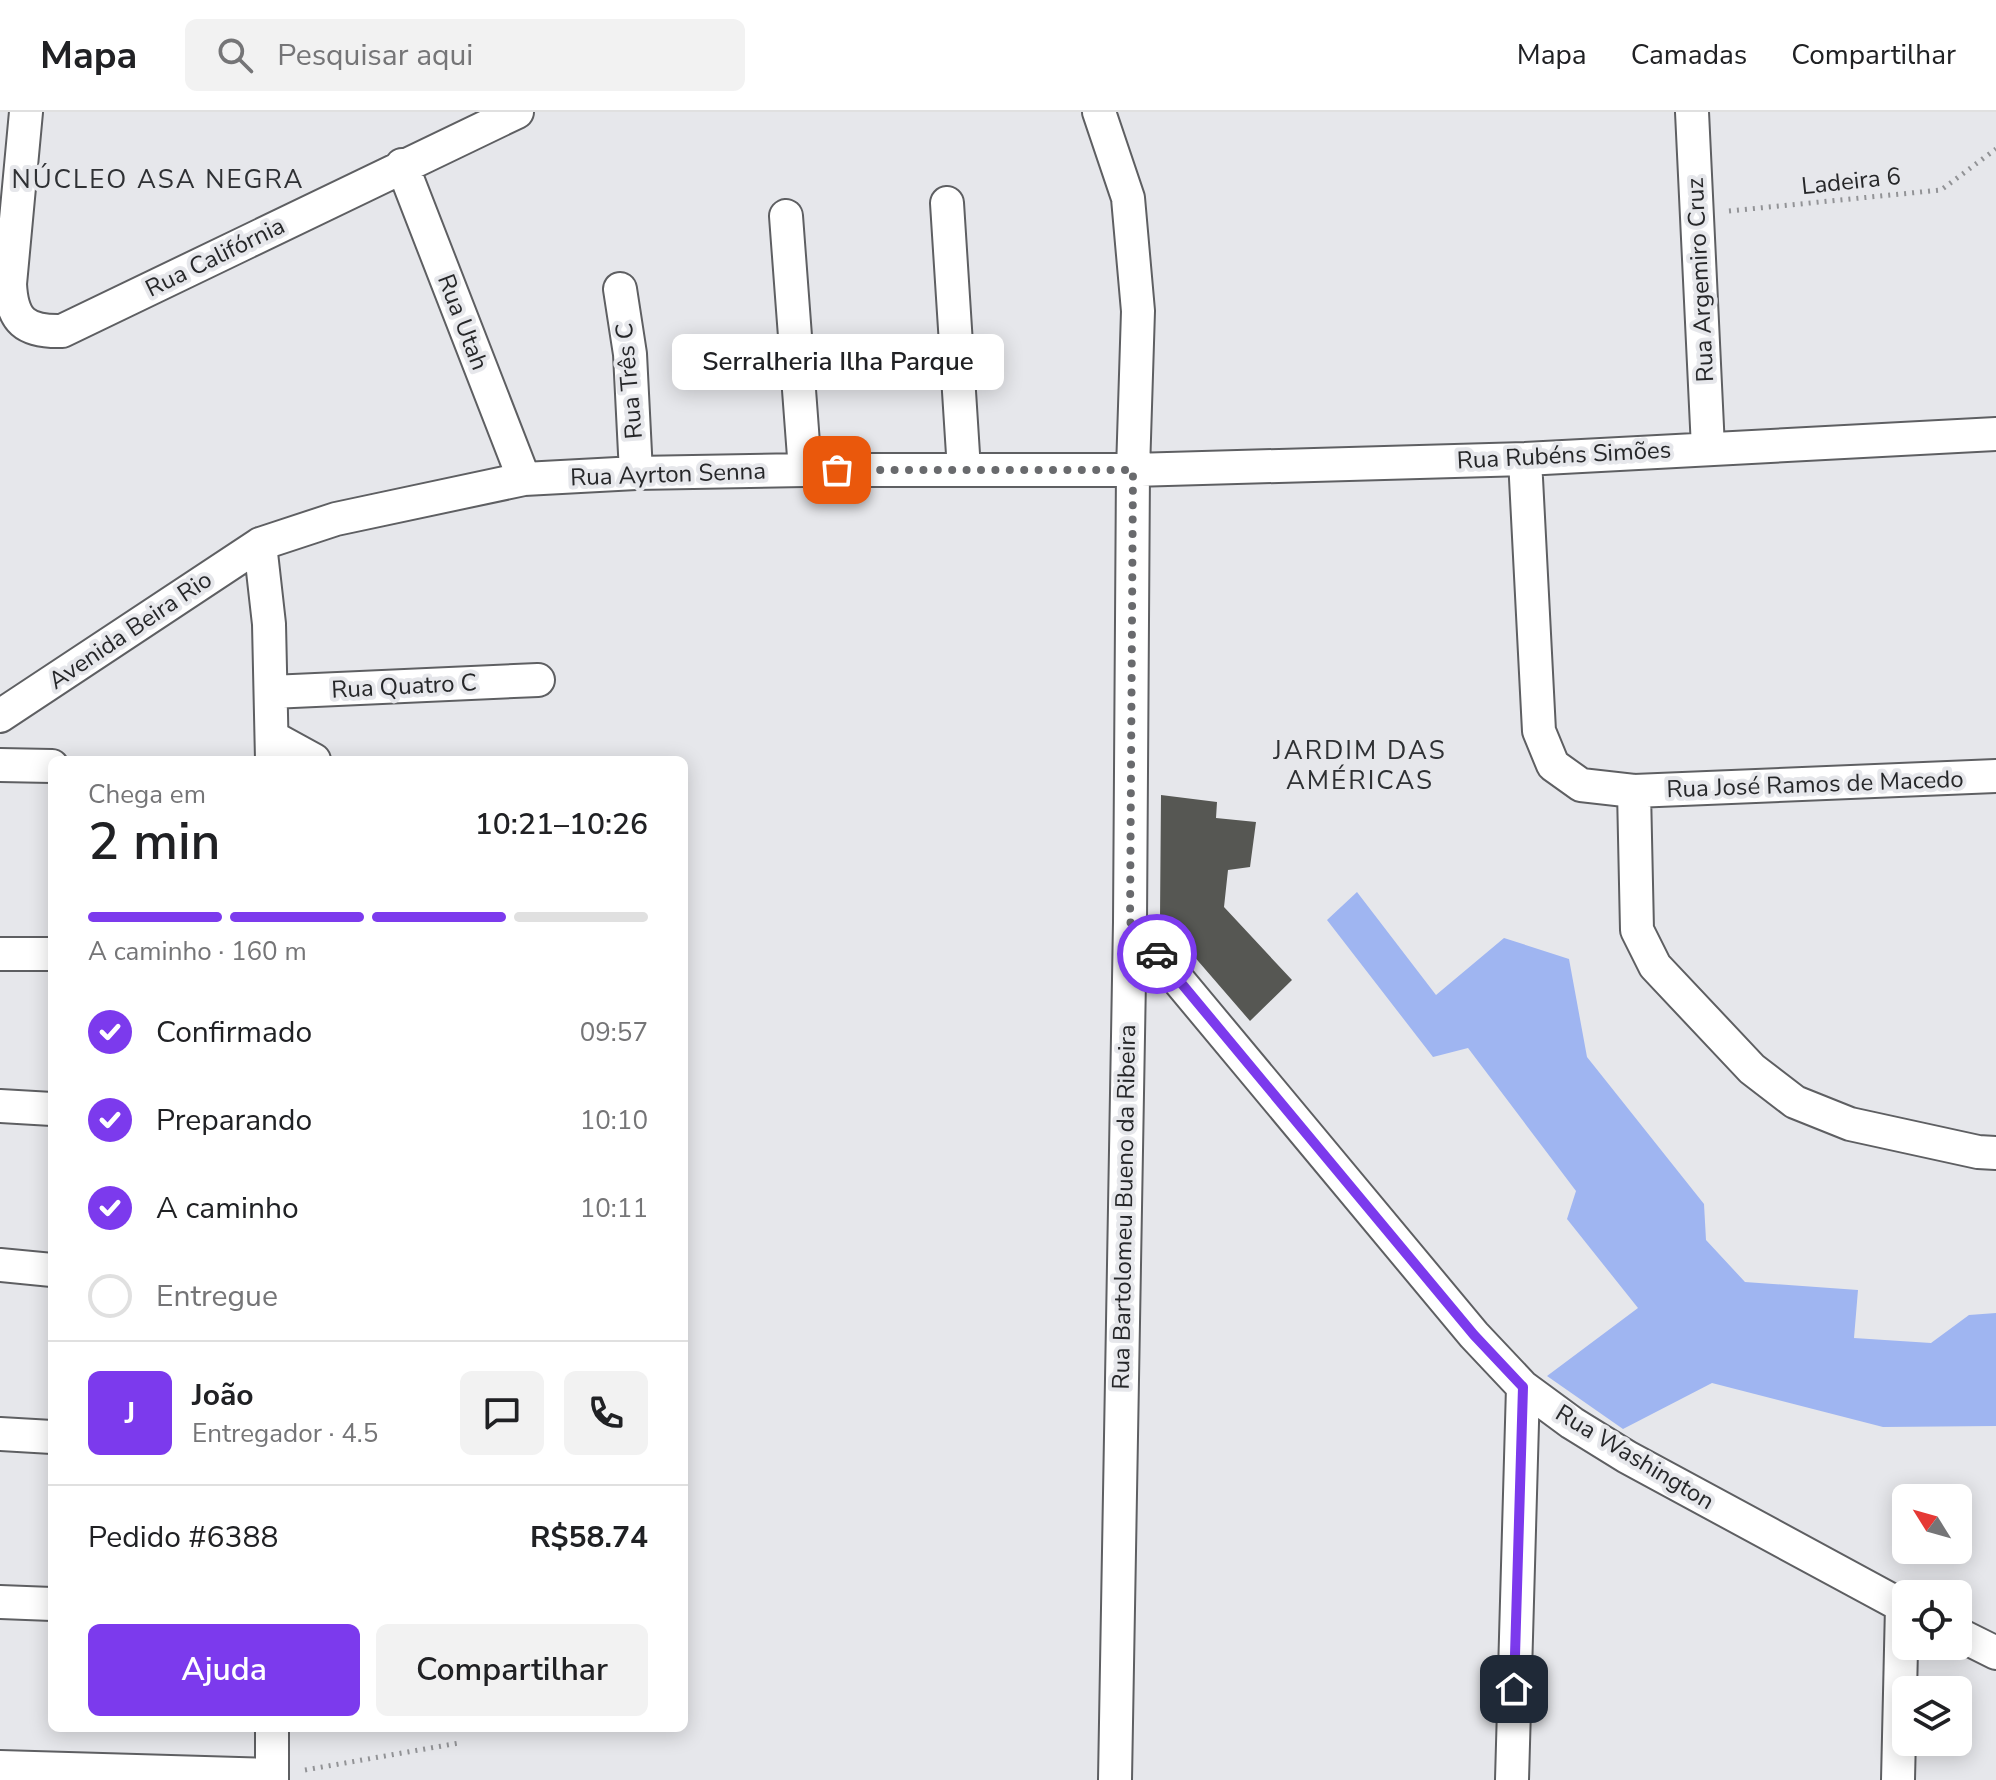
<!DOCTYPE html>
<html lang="pt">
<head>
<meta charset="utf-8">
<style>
	:root { --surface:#fff; --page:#f2f2f2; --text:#202124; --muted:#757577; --line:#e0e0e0; --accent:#7c3aed }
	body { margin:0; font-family:"Nunito Sans",sans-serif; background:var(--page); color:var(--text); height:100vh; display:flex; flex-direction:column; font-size:30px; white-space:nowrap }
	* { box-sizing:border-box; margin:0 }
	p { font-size:26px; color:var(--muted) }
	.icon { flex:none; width:44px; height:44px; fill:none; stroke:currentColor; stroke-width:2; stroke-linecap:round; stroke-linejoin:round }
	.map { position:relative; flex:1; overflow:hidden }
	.side { position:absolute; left:48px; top:644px; width:640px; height:976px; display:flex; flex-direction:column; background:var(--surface); border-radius:12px; box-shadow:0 4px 20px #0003 }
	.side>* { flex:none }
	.needle { width:52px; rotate:307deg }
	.buttons { position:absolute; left:1892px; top:1372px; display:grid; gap:16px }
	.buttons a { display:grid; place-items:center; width:80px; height:80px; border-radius:12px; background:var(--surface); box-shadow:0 4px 20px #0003; font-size:40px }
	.pin { position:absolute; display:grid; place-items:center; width:68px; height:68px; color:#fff; margin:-34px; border-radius:16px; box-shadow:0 4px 12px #0006 }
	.courier { position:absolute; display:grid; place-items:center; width:80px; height:80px; margin:-40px; border:6px solid #7c3aed; border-radius:50%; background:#fff; color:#222; box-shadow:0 2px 10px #0007 }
	.bubble { position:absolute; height:56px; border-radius:12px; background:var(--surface); box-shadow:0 4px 20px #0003; font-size:26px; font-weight:600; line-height:56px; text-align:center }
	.headline em { font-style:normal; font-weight:600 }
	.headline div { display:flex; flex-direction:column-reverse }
	.headline { display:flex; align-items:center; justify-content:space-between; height:136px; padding:0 40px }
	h1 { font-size:52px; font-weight:600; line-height:60px }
	.bar { display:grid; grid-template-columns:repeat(4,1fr); gap:12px 8px; align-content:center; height:96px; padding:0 40px }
	.bar i { height:10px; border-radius:6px; background:var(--line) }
	.bar .current { background:var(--accent) }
	.bar p { grid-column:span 4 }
	.line { display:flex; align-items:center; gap:20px; padding:0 40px; border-top:2px solid var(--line) }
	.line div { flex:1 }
	.round { display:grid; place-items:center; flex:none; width:84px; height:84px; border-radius:12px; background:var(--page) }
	ol { padding:0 40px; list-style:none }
	li { display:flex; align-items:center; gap:24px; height:88px }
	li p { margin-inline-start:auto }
	li .icon { padding:8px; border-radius:50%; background:var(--accent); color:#fff; stroke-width:4 }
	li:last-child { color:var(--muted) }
	li i { width:44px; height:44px; border:4px solid var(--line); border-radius:50% }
	.action { display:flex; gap:16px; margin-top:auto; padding:16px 40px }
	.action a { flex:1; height:92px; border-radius:12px; background:var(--accent); color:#fff; font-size:32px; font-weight:600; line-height:92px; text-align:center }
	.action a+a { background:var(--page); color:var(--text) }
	header { display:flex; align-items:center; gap:48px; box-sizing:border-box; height:112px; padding:0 40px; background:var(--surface); border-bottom:2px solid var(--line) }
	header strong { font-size:38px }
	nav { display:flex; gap:44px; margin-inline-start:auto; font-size:28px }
	.search { width:560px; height:72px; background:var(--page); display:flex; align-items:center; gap:20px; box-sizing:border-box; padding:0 28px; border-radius:12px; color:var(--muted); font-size:30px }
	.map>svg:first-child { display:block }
	.green { fill:#9fb5f1 }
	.building { fill:#565753 }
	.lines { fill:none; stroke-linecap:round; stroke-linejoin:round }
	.minor-casing { stroke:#5e5f62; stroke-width:36 }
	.path { stroke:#929396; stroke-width:5; stroke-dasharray:2 6; stroke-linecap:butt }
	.minor { stroke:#fff; stroke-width:32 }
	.done { stroke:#696a6d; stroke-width:8; stroke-dasharray:0 14.4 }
	.route { stroke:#7c3aed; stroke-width:10 }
	.labels { text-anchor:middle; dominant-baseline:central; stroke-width:8; stroke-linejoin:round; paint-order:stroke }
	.street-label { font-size:24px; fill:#262729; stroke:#e6e7eb }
	.neighbourhood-label { font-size:26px; letter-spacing:2px; fill:#2f3134; stroke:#e6e7eb }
</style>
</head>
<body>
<header>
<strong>Mapa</strong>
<div class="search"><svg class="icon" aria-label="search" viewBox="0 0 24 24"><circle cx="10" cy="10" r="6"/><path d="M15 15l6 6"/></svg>Pesquisar aqui</div>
<nav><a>Mapa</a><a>Camadas</a><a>Compartilhar</a></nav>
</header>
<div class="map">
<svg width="1996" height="1668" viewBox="0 0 1996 1668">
	<rect width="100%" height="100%" fill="#e6e7eb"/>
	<path class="green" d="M1357,780L1436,883L1504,826L1569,847L1587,945L1704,1092L1706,1128L1745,1170L1858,1178L1854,1226L1931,1231L1969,1203L1996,1201V1314L1883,1315L1712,1271L1623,1317L1547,1264L1638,1196L1567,1107L1576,1079L1468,936L1433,945L1327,808Z"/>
	<path class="building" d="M1161,683L1217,690L1216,706L1256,710L1250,755L1228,758L1224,795L1292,868L1250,909L1160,805Z"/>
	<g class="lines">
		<g class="minor-casing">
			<path id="minor" d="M26,0L10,172C12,209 25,220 62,219L517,0
				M1099,0L1128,86L1138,199L1133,358L1130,810L1115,1668
				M1692,0L1708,336
				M402,53L524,367
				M947,91L964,358
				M786,104L805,358
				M620,177L630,242L636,361
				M1525,347L1539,619L1553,653L1581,673L1634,679L1996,664
				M260,432L269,512L272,648
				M271,580L538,568
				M0,604L260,432L336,407L524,367L636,361L805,358H1133L1525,347L1996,322
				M272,625L314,648
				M0,653L52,654
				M1634,679L1637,818L1655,854L1752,957L1795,990L1850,1012L1978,1040L1996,1041
				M1130,810L1474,1223L1523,1275L1572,1311L1627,1345L1906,1496
				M0,842H52
				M0,994L52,997
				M0,1153L52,1158
				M0,1322L52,1325
				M0,1490L52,1492
				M1958,1522L1996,1541
				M272,1616V1668
				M0,1655L272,1663
				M1512,1668L1523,1275
				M1898,1668L1902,1494"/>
		</g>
		<path class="path" d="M1729,99L1941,78L1996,37
			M305,1658L459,1631"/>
		<use href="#minor" class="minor"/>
	</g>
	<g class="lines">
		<path class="done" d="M837,358H1133L1130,810L1157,842"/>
		<path class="route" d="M1157,842L1474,1223L1523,1275L1514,1577"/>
	</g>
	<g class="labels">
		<g class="street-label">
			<text transform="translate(1851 69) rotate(-6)">Ladeira 6</text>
			<text transform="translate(215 145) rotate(-26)">Rua Califórnia</text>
			<text transform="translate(1700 168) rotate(-93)">Rua Argemiro Cruz</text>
			<text transform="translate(463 210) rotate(69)">Rua Utah</text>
			<text transform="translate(629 269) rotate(-95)">Rua Três C</text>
			<text transform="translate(1564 343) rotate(-3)">Rua Rubéns Simões</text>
			<text transform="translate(668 362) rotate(-2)">Rua Ayrton Senna</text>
			<text transform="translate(130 518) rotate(-34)">Avenida Beira Rio</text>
			<text transform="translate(404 574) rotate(-3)">Rua Quatro C</text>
			<text transform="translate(1815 672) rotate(-2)">Rua José Ramos de Macedo</text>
			<text transform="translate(1124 1095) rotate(-89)">Rua Bartolomeu Bueno da Ribeira</text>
			<text transform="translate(1635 1345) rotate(31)">Rua Washington</text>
		</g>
		<g class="neighbourhood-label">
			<text x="158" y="67">NÚCLEO ASA NEGRA</text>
			<text x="1360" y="638">JARDIM DAS<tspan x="1360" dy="30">AMÉRICAS</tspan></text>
		</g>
	</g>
</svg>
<div class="buttons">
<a><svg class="needle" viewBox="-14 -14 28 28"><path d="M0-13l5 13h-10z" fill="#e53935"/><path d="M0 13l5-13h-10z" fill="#757577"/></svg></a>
<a><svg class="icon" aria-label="locate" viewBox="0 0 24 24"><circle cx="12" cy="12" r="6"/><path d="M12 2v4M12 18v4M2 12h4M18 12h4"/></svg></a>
<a><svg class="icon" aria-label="layers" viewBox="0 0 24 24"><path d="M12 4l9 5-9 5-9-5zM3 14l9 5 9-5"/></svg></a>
</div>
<div class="pin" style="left:837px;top:358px;background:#ea580c"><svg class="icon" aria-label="bag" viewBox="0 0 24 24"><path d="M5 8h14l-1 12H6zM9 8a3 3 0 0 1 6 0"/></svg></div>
<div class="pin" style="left:1514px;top:1577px;background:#1f2937"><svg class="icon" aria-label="home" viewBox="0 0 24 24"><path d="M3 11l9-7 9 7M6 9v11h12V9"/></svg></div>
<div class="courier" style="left:1157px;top:842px"><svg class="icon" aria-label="car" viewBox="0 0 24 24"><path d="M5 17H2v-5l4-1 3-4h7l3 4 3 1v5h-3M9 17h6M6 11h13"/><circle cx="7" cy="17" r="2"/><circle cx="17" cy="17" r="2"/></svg></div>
<div class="bubble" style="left:672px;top:222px;width:332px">Serralheria Ilha Parque</div>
<section class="side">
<div class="headline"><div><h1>2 min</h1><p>Chega em</p></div><em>10:21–10:26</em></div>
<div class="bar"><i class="current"></i><i class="current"></i><i class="current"></i><i></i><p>A caminho · 160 m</p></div>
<ol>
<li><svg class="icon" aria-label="check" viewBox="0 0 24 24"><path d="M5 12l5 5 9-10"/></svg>Confirmado<p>09:57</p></li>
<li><svg class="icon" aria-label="check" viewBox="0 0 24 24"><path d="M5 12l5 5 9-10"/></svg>Preparando<p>10:10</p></li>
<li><svg class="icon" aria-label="check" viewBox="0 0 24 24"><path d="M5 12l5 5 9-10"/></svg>A caminho<p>10:11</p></li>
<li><i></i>Entregue</li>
</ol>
<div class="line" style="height:144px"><b class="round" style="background:var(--accent);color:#fff">J</b><div><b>João</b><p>Entregador · 4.5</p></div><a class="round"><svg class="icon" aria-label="chat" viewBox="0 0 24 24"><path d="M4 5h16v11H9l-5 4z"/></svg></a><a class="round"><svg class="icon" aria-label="phone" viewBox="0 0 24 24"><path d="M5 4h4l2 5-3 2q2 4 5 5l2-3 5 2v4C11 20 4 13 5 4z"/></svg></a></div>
<div class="line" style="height:104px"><div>Pedido #6388</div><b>R$58.74</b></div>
<div class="action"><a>Ajuda</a><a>Compartilhar</a></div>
</section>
</div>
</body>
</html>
